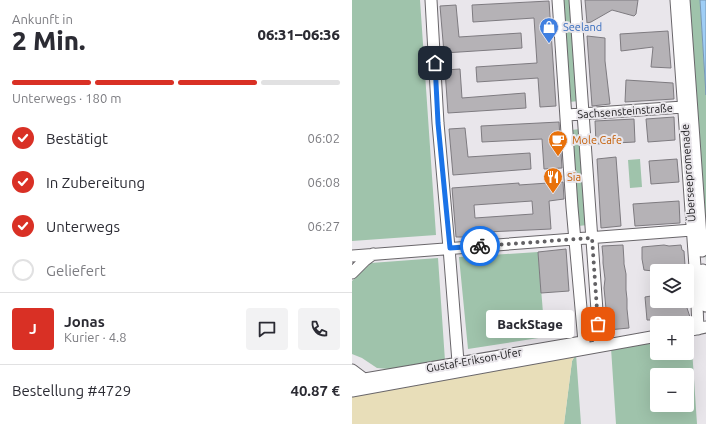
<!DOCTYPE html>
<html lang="de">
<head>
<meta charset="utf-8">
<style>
	:root { --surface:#fff; --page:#f2f2f3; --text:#2b2b33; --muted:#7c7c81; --line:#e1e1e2; --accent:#d93025 }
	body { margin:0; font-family:Ubuntu,sans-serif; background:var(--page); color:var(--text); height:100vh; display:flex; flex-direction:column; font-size:15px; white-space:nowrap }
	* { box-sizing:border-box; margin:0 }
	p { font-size:13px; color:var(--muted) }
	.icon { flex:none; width:22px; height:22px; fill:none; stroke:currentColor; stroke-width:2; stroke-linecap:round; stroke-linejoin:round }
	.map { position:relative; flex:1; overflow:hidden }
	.panel { display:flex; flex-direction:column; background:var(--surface); width:352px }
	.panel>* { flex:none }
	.buttons { position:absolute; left:298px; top:264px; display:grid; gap:8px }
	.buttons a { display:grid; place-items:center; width:44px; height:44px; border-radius:4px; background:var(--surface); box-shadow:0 4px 16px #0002; font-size:20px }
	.pin { position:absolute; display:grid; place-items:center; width:34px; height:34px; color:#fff; margin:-17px; border-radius:8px; box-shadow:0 2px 6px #0006 }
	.courier { position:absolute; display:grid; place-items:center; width:40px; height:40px; margin:-20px; border:3px solid #1a73e8; border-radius:50%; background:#fff; color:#222; box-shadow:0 1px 5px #0007 }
	.bubble { position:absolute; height:28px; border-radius:4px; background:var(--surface); box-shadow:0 4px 16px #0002; font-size:13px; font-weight:800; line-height:28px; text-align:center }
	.summary em { font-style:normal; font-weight:800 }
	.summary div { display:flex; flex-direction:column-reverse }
	.summary { display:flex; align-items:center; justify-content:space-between; height:68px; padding:0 12px }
	h1 { font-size:26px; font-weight:800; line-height:30px }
	.bar { display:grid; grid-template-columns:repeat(4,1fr); gap:6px 4px; align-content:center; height:48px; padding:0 12px }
	.bar i { height:5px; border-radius:3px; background:var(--line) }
	.bar .active { background:var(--accent) }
	.bar p { grid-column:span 4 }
	.line { display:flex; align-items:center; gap:10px; padding:0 12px; border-top:1px solid var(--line) }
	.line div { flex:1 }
	.round { display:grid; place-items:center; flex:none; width:42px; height:42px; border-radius:4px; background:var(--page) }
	ol { padding:0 12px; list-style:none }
	li { display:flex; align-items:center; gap:12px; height:44px }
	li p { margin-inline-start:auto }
	li .icon { padding:4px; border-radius:50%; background:var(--accent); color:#fff; stroke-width:4 }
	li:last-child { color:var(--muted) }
	li i { width:22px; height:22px; border:2px solid var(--line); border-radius:50% }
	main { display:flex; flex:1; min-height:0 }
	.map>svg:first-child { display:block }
	.green { fill:#9fc3ab; fill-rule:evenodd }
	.sand { fill:#e8deb9 }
	.water { fill:#9fcef6; stroke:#7798b4 }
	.building { fill:#b5b2b6; stroke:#7e7b80; fill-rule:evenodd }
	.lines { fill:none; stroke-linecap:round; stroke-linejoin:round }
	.minor-casing { stroke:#69666a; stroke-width:13 }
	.minor { stroke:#fff; stroke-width:11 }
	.done { stroke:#626164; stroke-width:4; stroke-dasharray:0 7.2 }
	.route { stroke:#1a73e8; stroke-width:5 }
	.labels { text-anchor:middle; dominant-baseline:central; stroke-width:4; stroke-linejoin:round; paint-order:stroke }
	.shop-label { font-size:11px; fill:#366cbe; stroke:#e9e6eb; text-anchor:start }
	.street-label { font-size:11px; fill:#1a191b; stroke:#e9e6eb }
	.food-label { font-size:11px; fill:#c56008; stroke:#e9e6eb; text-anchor:start }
</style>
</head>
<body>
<main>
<section class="panel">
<div class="summary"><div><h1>2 Min.</h1><p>Ankunft in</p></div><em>06:31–06:36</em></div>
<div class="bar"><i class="active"></i><i class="active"></i><i class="active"></i><i></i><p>Unterwegs · 180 m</p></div>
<ol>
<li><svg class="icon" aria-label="check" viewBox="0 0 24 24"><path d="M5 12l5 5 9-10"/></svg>Bestätigt<p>06:02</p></li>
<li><svg class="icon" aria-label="check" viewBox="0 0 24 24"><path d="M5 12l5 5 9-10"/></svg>In Zubereitung<p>06:08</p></li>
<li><svg class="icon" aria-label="check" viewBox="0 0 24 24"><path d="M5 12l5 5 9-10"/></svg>Unterwegs<p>06:27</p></li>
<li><i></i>Geliefert</li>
</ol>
<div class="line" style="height:72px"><b class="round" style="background:var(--accent);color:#fff">J</b><div><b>Jonas</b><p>Kurier · 4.8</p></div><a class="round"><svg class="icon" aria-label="chat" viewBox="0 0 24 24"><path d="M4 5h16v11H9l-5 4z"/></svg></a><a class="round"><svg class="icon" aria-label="phone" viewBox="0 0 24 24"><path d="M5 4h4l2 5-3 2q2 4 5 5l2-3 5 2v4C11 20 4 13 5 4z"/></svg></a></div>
<div class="line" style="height:52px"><div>Bestellung #4729</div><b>40.87 €</b></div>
</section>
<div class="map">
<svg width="354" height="424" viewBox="0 0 354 424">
	<rect width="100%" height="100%" fill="#e9e6eb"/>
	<path class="green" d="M0,0H68L84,235L0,241Z
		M210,0H220L227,101L217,102Z
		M335,0H348L354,95V262Z
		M229,129L236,225L226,226L219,130Z
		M288,159L290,187L278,188L276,160Z
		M186,252L193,337L116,349L107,257Z
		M86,258L93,361L48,370L25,368L10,358L0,354V281L19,263Z
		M335,334H339L345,424H264L259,348L305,340V353H335ZM305,375H335V405H305Z
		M224,354L229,424H212L220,361Z"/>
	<path class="sand" d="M224,354L220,361L212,424H0V396Z"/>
	<path class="water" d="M348,0H354V95Z"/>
	<path class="building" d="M233,0H286L284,14L282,16L260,10L239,22L235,23Z
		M197,1L204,106L188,107L186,78L125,82L124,67L185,63L182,18L121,22L120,5Z
		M104,5L107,37L169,33L170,48L92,53L88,6Z
		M316,31L319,68L299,67L301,47L269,51L268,34Z
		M235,36L253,38V61L258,104L240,106Z
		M108,69L110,98L173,93L174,108L96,113L93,70Z
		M274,80L321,83L322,99L273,102Z
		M322,117L323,140L296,142L294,119Z
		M282,119L283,142L244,144L243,121Z
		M207,122L210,168L192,169L190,139L130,142L129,126Z
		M113,128L116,157L178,153L179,169L101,175L97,129Z
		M264,157L269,226L249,228L245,159Z
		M325,159L327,182L299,184L297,161Z
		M211,182L212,199L197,201L199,229L135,232V231H122V235H113V237H104L100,188L167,183V185ZM180,201L181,214L123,218L122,205Z
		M327,201L328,223L283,226L281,204Z
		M271,245L272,261V264L274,274V290L275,299V309L277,328L256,330L252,288L253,279L251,263V257L250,246Z
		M312,245L317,246L329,245L330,250L332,251L333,265L327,266L326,268L309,269L301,271L292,270L290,259V247Z
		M214,249L217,291L189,293L186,252Z
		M305,295V301H335V308L338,317L321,318L317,319H314L305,320H295L293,297Z"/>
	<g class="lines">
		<g class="minor-casing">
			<path id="minor" d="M79,0L86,123L97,248L106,362
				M206,0L220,207L232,342
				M223,0L247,339
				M324,0L344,281L346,329
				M332,0L350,251
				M215,115L331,107
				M0,256L340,230
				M351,270L354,306
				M0,273L13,260L21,254
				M335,331L354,327
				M0,370L12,379
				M0,381L230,342
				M0,391L305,336"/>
		</g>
		<use href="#minor" class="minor"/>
	</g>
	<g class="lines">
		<path class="done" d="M128,246L240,238L246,324"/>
		<path class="route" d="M83,63L86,123L98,248L128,246"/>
	</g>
	<defs>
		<g id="shop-pin" transform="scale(1)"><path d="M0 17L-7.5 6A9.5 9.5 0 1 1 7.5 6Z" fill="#3f7fe0" stroke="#e9e6eb"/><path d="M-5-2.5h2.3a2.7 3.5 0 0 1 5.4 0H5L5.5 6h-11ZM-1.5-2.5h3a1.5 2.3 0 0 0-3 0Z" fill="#fff"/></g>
		<g id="cafe-pin" transform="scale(1)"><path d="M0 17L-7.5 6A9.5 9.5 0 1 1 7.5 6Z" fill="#e8710a" stroke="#e9e6eb"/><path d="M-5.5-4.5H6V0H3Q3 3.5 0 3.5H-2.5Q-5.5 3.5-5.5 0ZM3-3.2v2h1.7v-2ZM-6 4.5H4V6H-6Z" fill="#fff"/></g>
		<g id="restaurant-pin" transform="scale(1)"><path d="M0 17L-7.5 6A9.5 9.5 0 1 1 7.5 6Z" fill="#e8710a" stroke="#e9e6eb"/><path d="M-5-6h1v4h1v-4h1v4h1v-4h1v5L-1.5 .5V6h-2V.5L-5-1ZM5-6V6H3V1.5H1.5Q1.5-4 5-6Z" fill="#fff"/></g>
	</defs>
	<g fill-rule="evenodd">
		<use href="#shop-pin" x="197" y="27"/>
		<use href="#cafe-pin" x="206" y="140"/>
		<use href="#restaurant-pin" x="201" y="177"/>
	</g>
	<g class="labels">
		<g class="shop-label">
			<text x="211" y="27">Seeland</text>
		</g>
		<g class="street-label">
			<text transform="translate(273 111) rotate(-4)">Sachsensteinstraße</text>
			<text transform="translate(336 173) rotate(-94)">Überseepromenade</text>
			<text transform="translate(122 360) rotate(-10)">Gustaf-Erikson-Ufer</text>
		</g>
		<g class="food-label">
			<text x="220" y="140">Mole Cafe</text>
			<text x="215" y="177">Sia</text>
		</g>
	</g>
</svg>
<div class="buttons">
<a><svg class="icon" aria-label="layers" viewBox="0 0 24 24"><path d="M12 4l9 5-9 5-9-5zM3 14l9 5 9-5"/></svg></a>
<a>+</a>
<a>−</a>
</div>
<div class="pin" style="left:246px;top:324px;background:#ea580c"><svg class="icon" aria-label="bag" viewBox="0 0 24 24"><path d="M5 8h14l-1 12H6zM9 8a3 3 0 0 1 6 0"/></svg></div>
<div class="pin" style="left:83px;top:63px;background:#1f2937"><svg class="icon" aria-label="home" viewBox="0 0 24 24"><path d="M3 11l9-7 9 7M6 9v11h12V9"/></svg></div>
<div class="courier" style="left:128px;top:246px"><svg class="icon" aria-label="bike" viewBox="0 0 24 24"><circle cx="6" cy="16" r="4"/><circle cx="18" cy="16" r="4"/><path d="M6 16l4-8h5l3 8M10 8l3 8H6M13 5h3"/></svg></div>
<div class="bubble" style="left:134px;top:310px;width:88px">BackStage</div>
</div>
</main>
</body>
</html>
